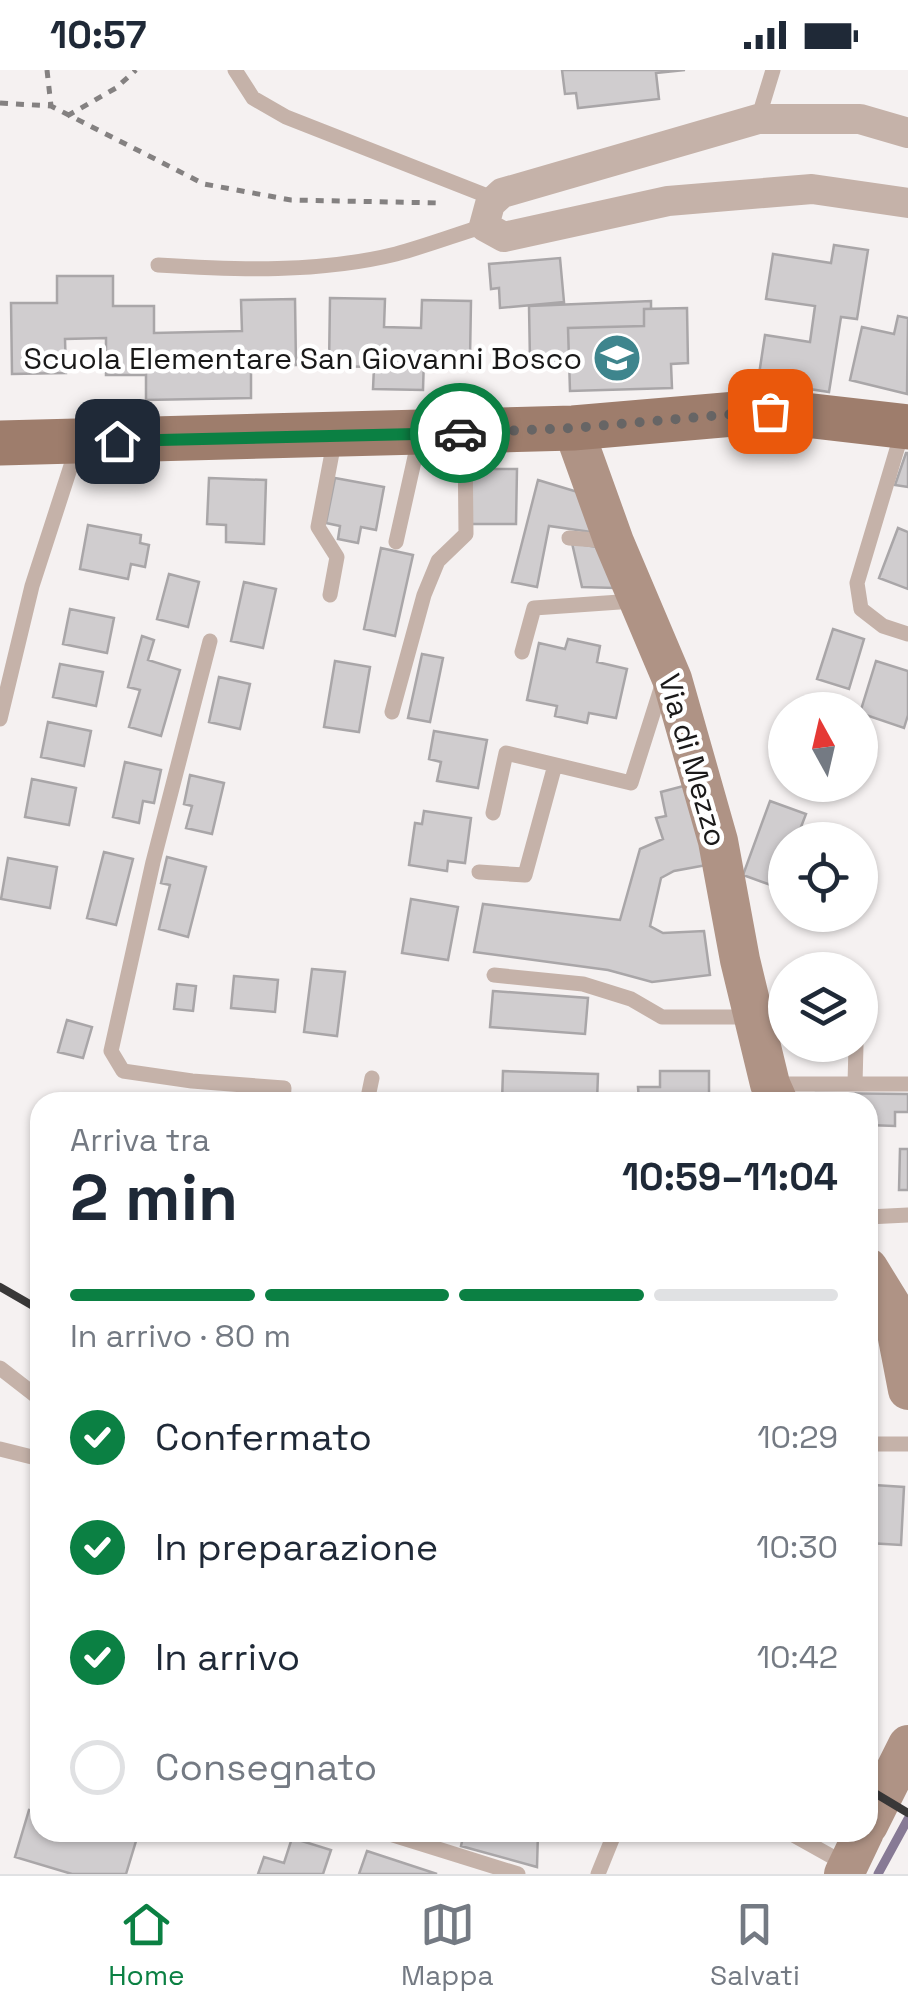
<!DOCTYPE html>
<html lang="it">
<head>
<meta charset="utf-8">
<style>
	:root { --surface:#fff; --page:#f2f2f3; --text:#1f2937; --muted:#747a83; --line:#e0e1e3; --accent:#0b8043 }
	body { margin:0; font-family:"Space Grotesk",sans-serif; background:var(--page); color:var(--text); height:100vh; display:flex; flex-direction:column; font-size:38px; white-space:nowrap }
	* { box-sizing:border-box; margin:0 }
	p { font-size:32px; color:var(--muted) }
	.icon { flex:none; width:55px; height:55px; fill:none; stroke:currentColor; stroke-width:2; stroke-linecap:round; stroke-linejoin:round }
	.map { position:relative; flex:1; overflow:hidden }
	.drawer { position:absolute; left:30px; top:1022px; width:848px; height:750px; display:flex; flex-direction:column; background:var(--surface); border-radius:30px; box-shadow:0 2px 8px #0004 }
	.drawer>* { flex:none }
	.needle { width:65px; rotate:352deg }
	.tools { position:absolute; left:768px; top:622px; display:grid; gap:20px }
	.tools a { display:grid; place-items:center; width:110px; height:110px; border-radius:50%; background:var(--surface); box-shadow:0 2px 8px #0004; font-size:50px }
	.pin { position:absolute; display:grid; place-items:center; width:85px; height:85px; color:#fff; margin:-42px; border-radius:20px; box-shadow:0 5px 15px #0006 }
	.courier { position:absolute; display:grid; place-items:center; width:100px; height:100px; margin:-50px; border:8px solid #0b8043; border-radius:50%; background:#fff; color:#222; box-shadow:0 2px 12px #0007 }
	.headline em { font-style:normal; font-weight:800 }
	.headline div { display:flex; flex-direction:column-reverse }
	.headline { display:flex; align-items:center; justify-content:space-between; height:170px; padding:0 40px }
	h1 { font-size:65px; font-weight:800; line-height:75px }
	.bar { display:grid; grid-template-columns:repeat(4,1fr); gap:15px 10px; align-content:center; height:120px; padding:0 40px }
	.bar i { height:12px; border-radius:8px; background:var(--line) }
	.bar .active { background:var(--accent) }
	.bar p { grid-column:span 4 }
	ol { padding:0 40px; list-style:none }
	li { display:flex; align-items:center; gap:30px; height:110px }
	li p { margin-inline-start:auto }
	li .icon { padding:10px; border-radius:50%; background:var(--accent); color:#fff; stroke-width:4 }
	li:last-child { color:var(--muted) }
	li i { width:55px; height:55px; border:5px solid var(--line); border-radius:50% }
	.status { display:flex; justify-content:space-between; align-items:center; height:70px; padding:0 50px; background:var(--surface); direction:ltr }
	.status svg { height:28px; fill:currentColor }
	.menu { display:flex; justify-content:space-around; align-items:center; height:140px; border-top:2px solid var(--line); background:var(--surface); font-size:28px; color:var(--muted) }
	.menu a { display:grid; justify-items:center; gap:5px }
	.menu .active { color:var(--accent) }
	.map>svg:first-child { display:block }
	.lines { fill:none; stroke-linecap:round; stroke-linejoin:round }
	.stream { stroke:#877a95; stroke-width:9 }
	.building { fill:#d0cdcf; stroke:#a9a6a8; stroke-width:2.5 }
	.path { stroke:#848181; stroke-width:5; stroke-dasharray:8 8; stroke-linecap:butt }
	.lane { stroke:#c5b2a9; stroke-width:15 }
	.street { stroke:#c5b2a9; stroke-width:30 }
	.secondary { stroke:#af9385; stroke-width:40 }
	.primary { stroke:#9e7d6c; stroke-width:45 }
	.rail { stroke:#393838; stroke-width:8 }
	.done { stroke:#676565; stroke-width:10; stroke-dasharray:0 18 }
	.route { stroke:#0b8043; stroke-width:12 }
	.labels { text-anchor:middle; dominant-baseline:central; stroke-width:9; stroke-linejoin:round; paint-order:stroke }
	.poi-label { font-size:30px; fill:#1a1919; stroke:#fff; text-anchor:end }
	.street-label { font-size:30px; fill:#1a1919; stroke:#fff }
</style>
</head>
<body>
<div class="status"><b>10:57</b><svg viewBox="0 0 49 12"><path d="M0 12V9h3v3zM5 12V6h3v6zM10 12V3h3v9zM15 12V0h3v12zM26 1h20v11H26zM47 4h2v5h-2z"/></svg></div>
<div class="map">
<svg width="908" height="1804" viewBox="0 0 908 1804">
	<rect width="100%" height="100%" fill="#f5f1f1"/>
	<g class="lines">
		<path class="stream" d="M878,1804L908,1749"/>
	</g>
	<path class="building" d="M562,0H685L656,3L659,29L578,38L576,23L565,24Z
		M834,175L868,180L857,249L841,247L829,322L758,311L765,265L810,272L815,236L766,229L773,184L831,193Z
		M560,188L564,232L500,238L499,218L491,219L489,194Z
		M57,206H113V236H154V263L242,261L241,230L295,229L296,295L251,296V328L146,330V305H106V268L65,269L66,303L12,304L11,233H57Z
		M330,228L385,229L384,257L421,258L422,230L471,231L470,288H424L423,320L373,319L374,297L329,296Z
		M651,231V239H644V256L568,258L569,290L530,291L529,236Z
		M687,238L688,293L671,294L672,318L570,321L568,258L644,256V239Z
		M898,246L908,248L907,324L850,310L862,257L894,264Z
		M906,383H908V417L895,415Z
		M469,399H517L516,454H469Z
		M209,408L266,410L264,474L226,472V455L207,454Z
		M335,408L384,417L376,460L361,457L358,473L338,469L340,456L326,453Z
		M538,410L581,423L591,462L549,456L537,517L512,512Z
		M88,455L141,465L140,473L149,475L145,497L131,494L128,509L80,499Z
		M898,458L908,462V519L879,508Z
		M572,473L597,477L615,518L582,517Z
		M381,478L413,485L395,566L364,559Z
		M169,504L199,512L188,557L157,549Z
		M244,512L276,519L263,578L231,571Z
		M70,539L114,548L107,583L63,574Z
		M833,559L864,569L849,619L817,609Z
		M142,566L154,570L148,590L180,600L161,666L129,657L140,620L128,617Z
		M568,569L600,576L597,592L627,599L616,648L589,643L587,653L555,646L557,636L527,630L539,573L565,579Z
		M422,584L443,588L430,652L408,648Z
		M335,591L370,597L359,662L324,657Z
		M876,591L908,601V645L904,658L860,643Z
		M60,594L103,602L96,636L53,627Z
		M219,607L250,614L240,659L209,652Z
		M48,652L91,661L84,696L41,687Z
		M434,661L487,670L478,718L437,711L441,692L429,689Z
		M125,692L161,700L154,733L143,731L139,753L113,747Z
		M190,705L224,713L212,764L186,758L192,736L184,734Z
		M32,709L76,718L69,755L25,747Z
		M691,714L712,794L674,801L661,808L650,856L663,863L704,861L710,905L652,912L608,900L474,882L483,834L620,850L640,779L663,769L656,748L666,746L661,722Z
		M770,731L806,744L796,770H785V801L779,818L743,805Z
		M424,741L471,748L465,793L448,791L447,801L409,795L415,753L422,754Z
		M104,782L133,789L116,855L87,848Z
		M167,787L206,797L188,867L159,859L170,815L161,813Z
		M8,788L57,797L50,838L1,829Z
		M411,829L458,837L448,890L402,883Z
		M312,899L345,902L337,966L304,962Z
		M234,906L278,910L275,942L231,938Z
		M177,914L196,916L193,941L174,939Z
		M493,921L588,928L585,964L490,957Z
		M67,950L92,957L83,988L58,982Z
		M503,1001L598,1004L597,1032H502Z
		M660,1001H709V1032H639L638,1017H660Z
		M816,1023L908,1024V1042H895V1056L868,1055V1032H816Z
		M900,1079H908V1120H899Z
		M874,1415L904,1417L901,1475L868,1473V1441H873Z
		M29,1740L40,1743V1762H108L136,1771L126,1804H72L15,1787Z
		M464,1762H538L537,1797L461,1776Z
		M292,1768L331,1780L323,1804H258L264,1787L284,1793Z
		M367,1781L437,1804H359Z"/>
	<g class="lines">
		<path class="path" d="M47,0L51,36
			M0,33L51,36L204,114L291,130L442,133
			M67,46L116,18L136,0"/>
		<path class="lane" d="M235,0L253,28L286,47L495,129
			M758,49L773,0
			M158,195C237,200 319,203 396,184C426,176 455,165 484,156
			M903,359L857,513L861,539L883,556L908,564
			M569,468L610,471
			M396,472L419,369
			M330,525L337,487L318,457L335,367
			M210,571L153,792L111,981L123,1001L192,1011L284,1018L283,1032
			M522,582L534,538L634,531
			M392,642L424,525L438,491L466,464L465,364
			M0,649L32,516L78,374
			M493,743L506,683L631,713L663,612
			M479,802L525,805L555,695
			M494,905L583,914L631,929L662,947H752
			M772,1014H908
			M855,1014L856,975
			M367,1032L372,1008
			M868,1147L908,1145
			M0,1298L40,1329
			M868,1374H908
			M0,1379L40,1389
			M788,1762L847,1795
			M390,1764L518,1804
			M598,1804L615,1762"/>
		<path class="street" d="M908,63L860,49H758L502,123L490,134L484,156L504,167L668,131L812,119L908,133"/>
		<path class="secondary" d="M573,358L614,472L672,609L718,771L740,890L770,1014L778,1032
			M868,1198L892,1237L908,1320
			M868,1755L908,1675
			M844,1804L864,1762"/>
		<path class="primary" d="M0,373L573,358L770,341L908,357"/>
		<path class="rail" d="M0,1217L40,1240
			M868,1719L908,1743"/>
	</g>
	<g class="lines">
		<path class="done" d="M460,363L573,358L770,341"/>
		<path class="route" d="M117,371L460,363"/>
	</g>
	<defs>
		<g id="school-disc" transform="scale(2.5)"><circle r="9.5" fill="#3e858d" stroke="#fff"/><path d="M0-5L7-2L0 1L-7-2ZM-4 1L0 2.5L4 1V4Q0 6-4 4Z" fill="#fff"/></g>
	</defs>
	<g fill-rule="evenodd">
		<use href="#school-disc" x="617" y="288"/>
	</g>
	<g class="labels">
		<g class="poi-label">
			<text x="582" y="288">Scuola Elementare San Giovanni Bosco</text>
		</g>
		<g class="street-label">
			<text transform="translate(693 690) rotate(74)">Via di Mezzo</text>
		</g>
	</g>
</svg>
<div class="tools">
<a><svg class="needle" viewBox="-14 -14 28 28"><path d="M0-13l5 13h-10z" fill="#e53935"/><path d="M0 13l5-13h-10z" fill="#747a83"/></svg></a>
<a><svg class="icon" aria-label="locate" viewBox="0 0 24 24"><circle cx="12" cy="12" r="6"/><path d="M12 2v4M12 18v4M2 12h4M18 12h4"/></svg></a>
<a><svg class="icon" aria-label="layers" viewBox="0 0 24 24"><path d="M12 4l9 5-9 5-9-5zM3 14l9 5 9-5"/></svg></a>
</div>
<div class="pin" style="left:770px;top:341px;background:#ea580c"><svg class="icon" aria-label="bag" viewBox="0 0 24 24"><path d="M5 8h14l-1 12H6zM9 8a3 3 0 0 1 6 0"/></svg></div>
<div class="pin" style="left:117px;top:371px;background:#1f2937"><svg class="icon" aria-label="home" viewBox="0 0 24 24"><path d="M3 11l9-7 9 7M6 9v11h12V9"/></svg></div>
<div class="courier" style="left:460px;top:363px"><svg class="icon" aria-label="car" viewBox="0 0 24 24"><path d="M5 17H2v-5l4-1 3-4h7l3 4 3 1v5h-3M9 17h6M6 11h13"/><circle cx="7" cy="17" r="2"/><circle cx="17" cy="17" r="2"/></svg></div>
<section class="drawer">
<div class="headline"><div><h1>2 min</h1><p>Arriva tra</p></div><em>10:59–11:04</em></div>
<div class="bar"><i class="active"></i><i class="active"></i><i class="active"></i><i></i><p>In arrivo · 80 m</p></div>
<ol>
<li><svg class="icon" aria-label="check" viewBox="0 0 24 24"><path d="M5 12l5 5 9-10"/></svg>Confermato<p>10:29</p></li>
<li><svg class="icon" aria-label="check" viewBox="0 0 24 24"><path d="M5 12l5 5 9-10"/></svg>In preparazione<p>10:30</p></li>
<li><svg class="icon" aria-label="check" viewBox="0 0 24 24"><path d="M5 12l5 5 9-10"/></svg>In arrivo<p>10:42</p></li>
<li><i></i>Consegnato</li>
</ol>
</section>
</div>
<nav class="menu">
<a class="active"><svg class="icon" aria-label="home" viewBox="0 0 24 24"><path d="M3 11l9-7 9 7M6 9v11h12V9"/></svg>Home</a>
<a><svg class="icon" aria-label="map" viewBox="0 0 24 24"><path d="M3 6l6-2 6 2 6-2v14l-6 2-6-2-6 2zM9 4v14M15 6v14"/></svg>Mappa</a>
<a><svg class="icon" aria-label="saved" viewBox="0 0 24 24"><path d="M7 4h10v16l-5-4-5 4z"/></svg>Salvati</a>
</nav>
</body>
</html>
